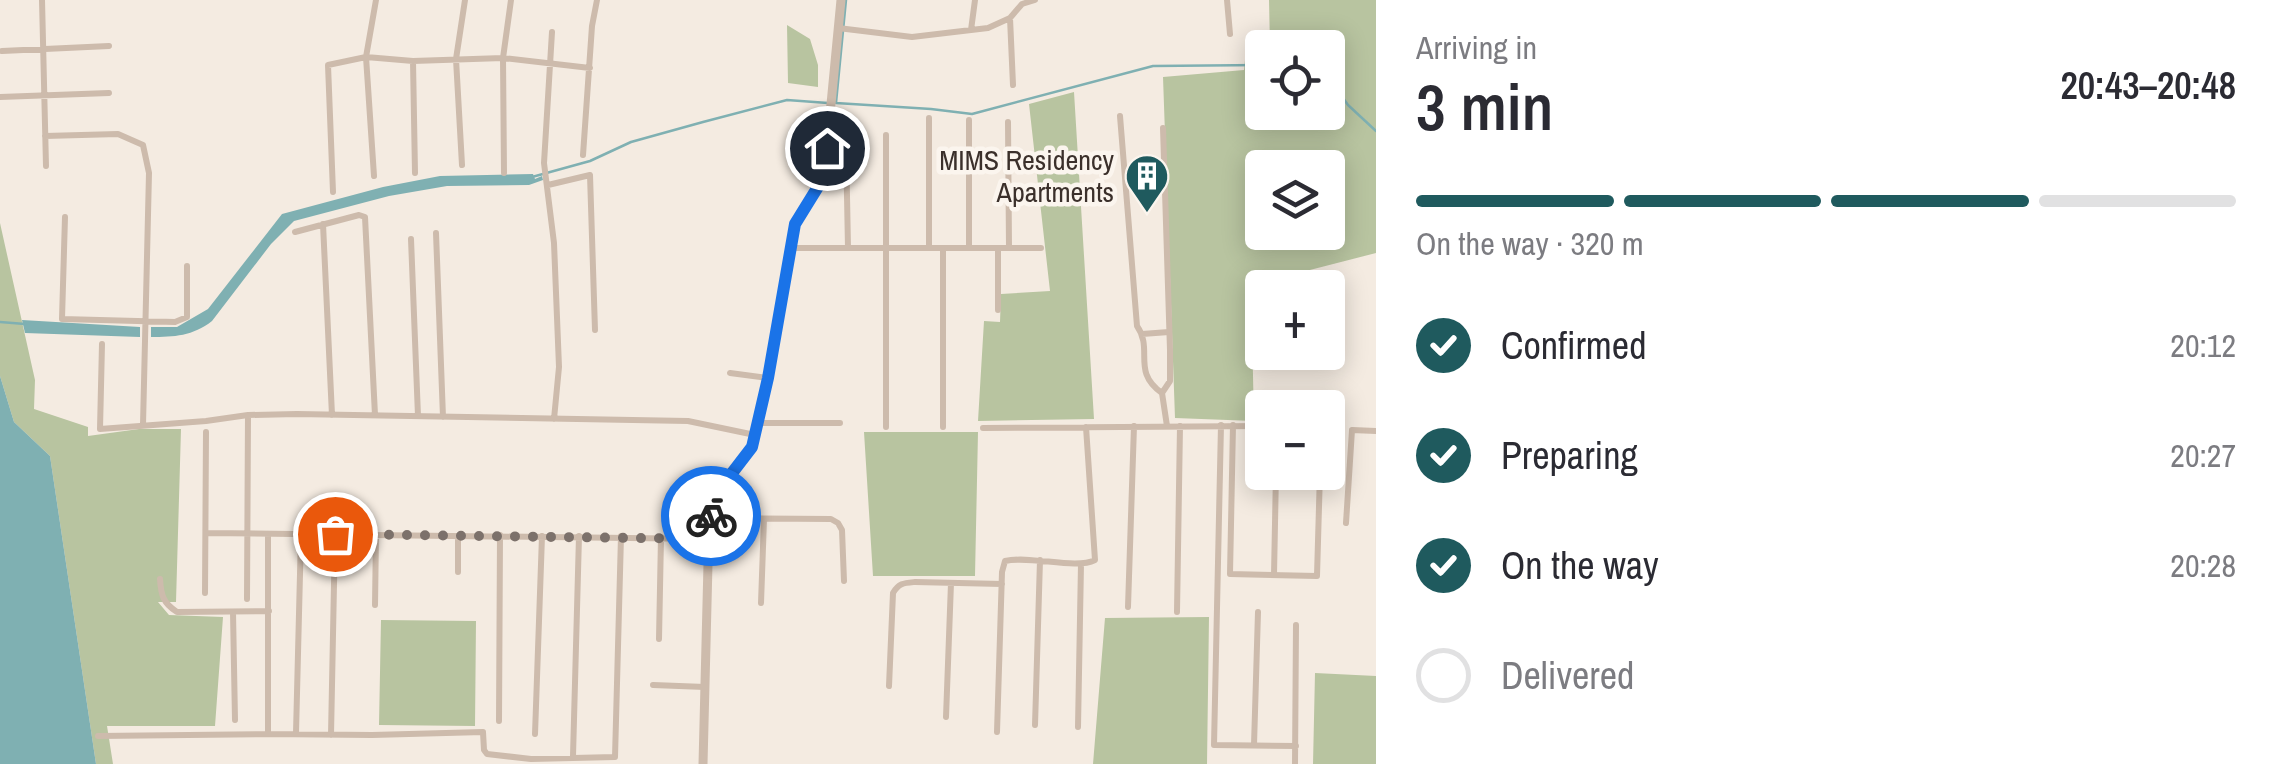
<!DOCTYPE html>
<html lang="en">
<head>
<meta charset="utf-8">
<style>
	:root { --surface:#fff; --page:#f2f2f3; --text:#2b2b33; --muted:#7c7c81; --line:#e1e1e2; --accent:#1f5a5e }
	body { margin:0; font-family:"Archivo Narrow",sans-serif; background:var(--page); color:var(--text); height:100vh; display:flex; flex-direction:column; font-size:38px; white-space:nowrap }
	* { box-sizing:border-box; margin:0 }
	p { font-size:32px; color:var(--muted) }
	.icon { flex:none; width:55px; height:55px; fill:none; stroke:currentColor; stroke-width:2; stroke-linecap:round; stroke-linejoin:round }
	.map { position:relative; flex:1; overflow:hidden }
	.details { display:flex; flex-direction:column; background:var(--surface); width:900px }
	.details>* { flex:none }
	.fabs { position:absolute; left:1245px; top:30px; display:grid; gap:20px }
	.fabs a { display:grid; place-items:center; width:100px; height:100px; border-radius:10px; background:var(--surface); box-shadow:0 5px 25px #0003; font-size:50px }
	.pin { position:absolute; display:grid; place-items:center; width:85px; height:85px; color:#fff; margin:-42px; border:5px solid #fff; border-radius:50%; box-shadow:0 2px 10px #0007 }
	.courier { position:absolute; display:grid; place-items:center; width:100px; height:100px; margin:-50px; border:8px solid #1a73e8; border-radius:50%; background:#fff; color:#222; box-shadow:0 2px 12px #0007 }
	.overview em { font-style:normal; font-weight:600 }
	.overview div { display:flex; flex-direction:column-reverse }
	.overview { display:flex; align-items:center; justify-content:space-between; height:170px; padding:0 40px }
	h1 { font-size:65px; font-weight:600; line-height:75px }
	.bar { display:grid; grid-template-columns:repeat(4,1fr); gap:15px 10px; align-content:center; height:120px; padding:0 40px }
	.bar i { height:12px; border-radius:8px; background:var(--line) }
	.bar .active { background:var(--accent) }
	.bar p { grid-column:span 4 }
	ol { padding:0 40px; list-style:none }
	li { display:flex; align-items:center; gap:30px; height:110px }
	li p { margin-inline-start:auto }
	li .icon { padding:10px; border-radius:50%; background:var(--accent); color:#fff; stroke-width:4 }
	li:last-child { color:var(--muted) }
	li i { width:55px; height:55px; border:5px solid var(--line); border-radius:50% }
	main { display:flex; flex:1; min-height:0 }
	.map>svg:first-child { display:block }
	.green { fill:#b8c4a0; fill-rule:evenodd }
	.water { fill:#7fb0b2 }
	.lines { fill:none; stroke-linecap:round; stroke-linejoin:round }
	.stream { stroke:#7fb0b2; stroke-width:2.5 }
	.minor { stroke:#cdbbac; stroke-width:6 }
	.tertiary { stroke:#cdbbac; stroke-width:9 }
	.done { stroke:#7c716b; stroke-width:10; stroke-dasharray:0 18 }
	.route { stroke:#1a73e8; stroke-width:12 }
	.labels { text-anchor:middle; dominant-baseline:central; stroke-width:9; stroke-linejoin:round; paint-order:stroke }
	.poi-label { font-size:28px; fill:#3b302b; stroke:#fbf5ee; text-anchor:end }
</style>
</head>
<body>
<main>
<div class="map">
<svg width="1376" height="764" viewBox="0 0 1376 764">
	<rect width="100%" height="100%" fill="#f4ebe1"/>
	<path class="green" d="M1269,0H1376V253L1251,285L1254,421L1175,418L1163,77L1244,70L1245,60L1262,55V112H1328V48L1270,47ZM1262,168H1328V232H1262Z
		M787,25L810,39L818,65V87L788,83Z
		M1074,92L1094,419L978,421L984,321L1000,322L1001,294L1050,291L1029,104Z
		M0,223L35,380L34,409L88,427V436L139,429H181L176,602H158L169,615L223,617L215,726H107L113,764H96L50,456L14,422L0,376Z
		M864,432H978L975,576H873Z
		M1209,617L1207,764H1093L1105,618Z
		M381,620L476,621L475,726L379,725Z
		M1315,673L1376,676V764H1313Z"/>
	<path class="water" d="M533,174L535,179L542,176L543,180L529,185L447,186L389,196L294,221L271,244L212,321C193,336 174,337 151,337V327H177L208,309L282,214L383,187L440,176Z
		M22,320L140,327V337L25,333Z
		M0,376L14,422L50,456L96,764H0Z"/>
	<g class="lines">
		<path class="stream" d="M1328,77L1348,105L1376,131
			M836,103L931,109L972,114L1153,66L1262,65
			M836,103L846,0
			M532,177L590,161L631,142L703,122L787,100L828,103
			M0,322L25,324"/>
		<path class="minor" d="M42,0L46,166
			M1227,0L1230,34
			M1010,18L1013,85
			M838,28L912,37L988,28L1010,18L1022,4L1035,0
			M971,30L975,0
			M552,32L544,163L554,243L559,367L554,419
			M2,51L109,46
			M413,61L415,173
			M0,97L109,93
			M1120,116L1137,326C1154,350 1131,371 1162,393
			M929,118V248
			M969,120V248
			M1008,122L1009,248
			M1163,128L1170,350V381L1162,393L1167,426
			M886,135V427
			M45,136L118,134L143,145L149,173L143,425
			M846,144L848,248
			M583,155L592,26L597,0
			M462,165L456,59L465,0
			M504,173L503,58L511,0
			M374,176L366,57L376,0
			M548,185L590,175L595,330
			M333,192L328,65L366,57L413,61L503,58L590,68
			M65,217L62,319L175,322L187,317V266
			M323,224L332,415
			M295,232L359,215L365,217L375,415
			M436,233L443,417
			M411,239L418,416
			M790,248H1041
			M943,248V427
			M998,248V310
			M1142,334L1169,332
			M102,344L100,429L206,421L248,415L297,414L688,421L755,435
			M730,373L768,378
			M758,423H840
			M1221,425L1214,745L1296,746
			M1233,425L1230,574L1317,576L1320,472
			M983,428L1262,426
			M711,518L831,519L838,523L842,530L844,581
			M1346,523L1352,430L1376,431
			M206,533L709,539
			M268,534V734L372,735L483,732L484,750L487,754L531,759L615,757L621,536
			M458,572V536
			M1274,575L1276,472
			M160,579C161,595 163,603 177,612L269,611
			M205,593L206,432
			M247,599L248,415
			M761,603L764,519
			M375,605L376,535
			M1128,607L1134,426
			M233,612L235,720
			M1177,612L1180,426
			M659,639L661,537
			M653,685L705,687
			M889,686L893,593C899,583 904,583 915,582L1002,584
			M946,717L951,583
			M499,721L500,535
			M1035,725L1040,560
			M1078,727L1081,564
			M997,732L1002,572L1005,561C1031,555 1075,570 1095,560L1086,427
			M296,733L301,534
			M535,734L542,536
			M331,735L335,534
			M98,736L268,734
			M1254,745L1258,612
			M573,756L579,536
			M1295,764L1296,625"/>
		<path class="tertiary" d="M703,764L709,524L719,490L752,447L768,378L795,224L824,177L841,0"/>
	</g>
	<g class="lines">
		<path class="done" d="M335,534L709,539L711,516"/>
		<path class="route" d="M711,516L719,490L752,447L768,378L795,224L824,177L827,148"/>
	</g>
	<defs>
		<g id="building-pin" transform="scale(2.25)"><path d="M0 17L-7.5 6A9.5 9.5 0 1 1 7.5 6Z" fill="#1f5a5e" stroke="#fbf5ee"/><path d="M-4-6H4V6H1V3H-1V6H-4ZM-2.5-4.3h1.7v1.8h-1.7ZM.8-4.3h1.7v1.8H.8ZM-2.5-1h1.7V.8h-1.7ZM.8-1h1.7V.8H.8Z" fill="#fff"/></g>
	</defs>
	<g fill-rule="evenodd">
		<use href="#building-pin" x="1147" y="176"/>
	</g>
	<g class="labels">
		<g class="poi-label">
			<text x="1114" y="160">MIMS Residency<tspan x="1114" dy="32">Apartments</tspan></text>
		</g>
	</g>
</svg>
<div class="fabs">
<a><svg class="icon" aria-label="locate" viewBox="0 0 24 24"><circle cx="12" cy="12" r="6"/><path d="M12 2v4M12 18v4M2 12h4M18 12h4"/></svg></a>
<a><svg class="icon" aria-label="layers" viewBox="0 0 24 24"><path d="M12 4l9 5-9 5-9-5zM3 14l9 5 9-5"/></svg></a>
<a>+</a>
<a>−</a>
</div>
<div class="pin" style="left:335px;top:534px;background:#ea580c"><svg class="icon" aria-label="bag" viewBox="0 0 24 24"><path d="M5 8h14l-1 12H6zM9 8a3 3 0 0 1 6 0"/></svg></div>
<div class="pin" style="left:827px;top:148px;background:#1f2937"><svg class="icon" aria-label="home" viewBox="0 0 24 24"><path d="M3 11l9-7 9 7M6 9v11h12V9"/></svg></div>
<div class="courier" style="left:711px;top:516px"><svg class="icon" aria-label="bike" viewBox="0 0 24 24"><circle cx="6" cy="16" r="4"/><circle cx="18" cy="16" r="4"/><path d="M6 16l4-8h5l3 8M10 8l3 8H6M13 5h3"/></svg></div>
</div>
<section class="details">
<div class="overview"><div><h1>3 min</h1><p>Arriving in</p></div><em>20:43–20:48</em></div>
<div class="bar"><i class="active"></i><i class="active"></i><i class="active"></i><i></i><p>On the way · 320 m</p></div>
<ol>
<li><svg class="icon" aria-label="check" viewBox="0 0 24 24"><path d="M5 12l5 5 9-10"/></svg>Confirmed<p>20:12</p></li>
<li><svg class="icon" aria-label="check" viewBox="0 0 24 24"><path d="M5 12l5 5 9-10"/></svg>Preparing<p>20:27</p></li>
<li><svg class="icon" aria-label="check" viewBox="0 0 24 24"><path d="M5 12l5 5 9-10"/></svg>On the way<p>20:28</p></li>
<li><i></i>Delivered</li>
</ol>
</section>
</main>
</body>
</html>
